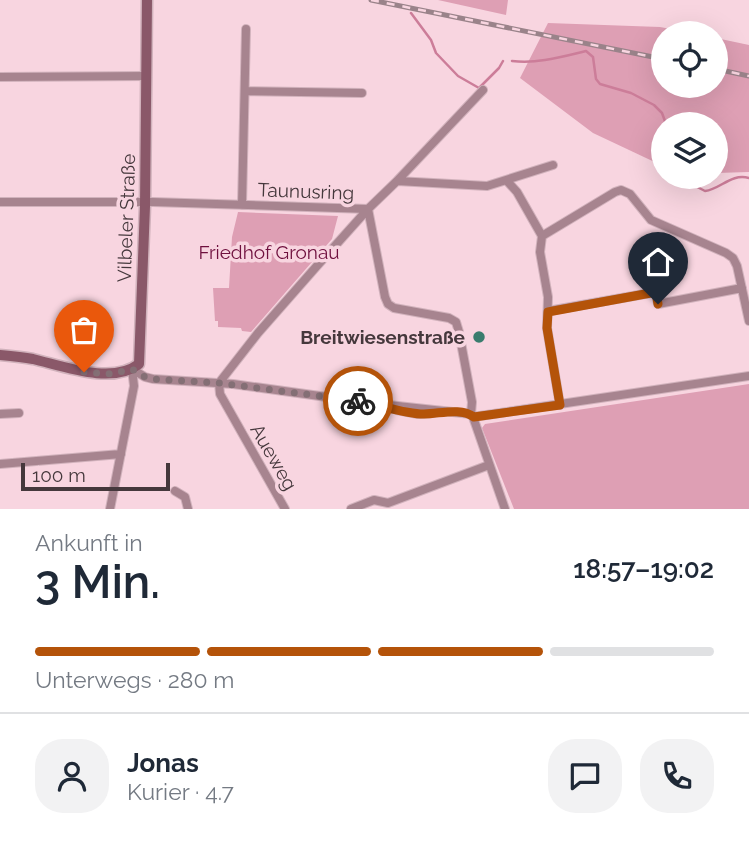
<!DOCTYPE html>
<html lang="de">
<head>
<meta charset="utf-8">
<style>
	:root { --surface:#fff; --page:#f2f2f3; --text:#1f2937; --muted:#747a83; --line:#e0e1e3; --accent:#b45309 }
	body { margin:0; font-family:Raleway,sans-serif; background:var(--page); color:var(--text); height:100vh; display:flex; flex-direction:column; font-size:26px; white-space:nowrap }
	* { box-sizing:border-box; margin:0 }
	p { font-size:23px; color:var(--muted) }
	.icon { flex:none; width:38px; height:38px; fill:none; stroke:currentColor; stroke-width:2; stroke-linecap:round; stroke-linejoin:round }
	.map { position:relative; height:509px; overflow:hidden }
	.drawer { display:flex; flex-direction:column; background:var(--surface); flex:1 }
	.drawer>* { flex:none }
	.buttons { position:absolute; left:651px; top:21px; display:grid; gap:14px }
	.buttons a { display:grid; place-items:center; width:77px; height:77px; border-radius:50%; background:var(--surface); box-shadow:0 7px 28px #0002; font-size:35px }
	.scale { position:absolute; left:21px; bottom:18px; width:149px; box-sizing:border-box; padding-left:7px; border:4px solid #45383c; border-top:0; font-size:19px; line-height:24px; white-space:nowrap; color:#45383c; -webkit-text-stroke:5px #f8d5e0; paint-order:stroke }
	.pin { position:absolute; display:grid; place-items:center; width:60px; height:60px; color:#fff; margin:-72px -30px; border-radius:50% 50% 50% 0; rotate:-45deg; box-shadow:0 0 7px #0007 }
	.pin .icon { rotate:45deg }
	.courier { position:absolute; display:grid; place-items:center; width:70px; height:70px; margin:-35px; border:5px solid #b45309; border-radius:50%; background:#fff; color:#222; box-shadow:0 2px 9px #0007 }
	.overview em { font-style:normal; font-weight:600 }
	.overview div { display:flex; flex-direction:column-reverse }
	.overview { display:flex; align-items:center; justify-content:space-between; height:119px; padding:0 35px }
	h1 { font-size:46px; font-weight:600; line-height:52px }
	.bar { display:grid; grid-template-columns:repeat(4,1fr); gap:10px 7px; align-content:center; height:84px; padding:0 35px }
	.bar i { height:9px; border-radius:5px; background:var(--line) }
	.bar .on { background:var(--accent) }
	.bar p { grid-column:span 4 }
	.line { display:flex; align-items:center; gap:18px; padding:0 35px; border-top:2px solid var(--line) }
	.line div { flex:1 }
	.round { display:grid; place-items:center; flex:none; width:74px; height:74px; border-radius:28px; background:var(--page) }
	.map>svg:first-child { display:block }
	.green { fill:#de9fb4 }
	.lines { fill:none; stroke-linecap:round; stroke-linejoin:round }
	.stream { stroke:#cc7d99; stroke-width:2.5 }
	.street-casing { stroke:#d1b2bc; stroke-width:10 }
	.secondary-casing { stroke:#d1b2bc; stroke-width:13 }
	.street { stroke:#a7848f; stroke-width:8 }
	.secondary { stroke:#8a5869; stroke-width:10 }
	.rail-casing { stroke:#9a838a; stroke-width:5 }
	.rail { stroke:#f8d5e0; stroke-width:2.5; stroke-dasharray:8; stroke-linecap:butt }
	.done { stroke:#846f75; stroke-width:7; stroke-dasharray:0 12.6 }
	.route { stroke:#b45309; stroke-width:9 }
	.poi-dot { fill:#3a7c6e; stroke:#f8d5e0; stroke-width:2.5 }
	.labels { text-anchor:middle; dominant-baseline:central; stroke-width:7; stroke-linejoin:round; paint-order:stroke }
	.street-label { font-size:19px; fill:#45383c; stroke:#f8d5e0 }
	.park-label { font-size:19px; fill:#6f103e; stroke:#f8d5e0 }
	.poi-label { font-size:19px; font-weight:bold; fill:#45383c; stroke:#f8d5e0; text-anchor:end }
</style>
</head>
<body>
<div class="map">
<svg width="749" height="509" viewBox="0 0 749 509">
	<rect width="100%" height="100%" fill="#f8d5e0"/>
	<path class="green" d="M438,0H508L506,15Z
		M548,23L660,27L692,33H663V86H716V38L749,45V172L716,173V124H663V166L593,133L520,78Z
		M238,212L338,216L332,239L251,332L242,331L241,328L218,327V321H215L213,288H229L232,237Z
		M749,384V509H514L482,428L485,424Z"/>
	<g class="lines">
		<path class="stream" d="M411,13L431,40L436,53L458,76L479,88L499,68L503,61
			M512,61C538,64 561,57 586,51L593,57L596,79L600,84L631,93L654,105L662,113L666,124
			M678,177L705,191C721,189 731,173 749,178"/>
		<g class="street-casing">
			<path id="street" d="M0,77L147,76
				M245,91L362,93
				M397,181L487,186L553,165
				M507,181L517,192L542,236L540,252L548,297L547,328L560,405
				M0,202H153L368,209L385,297L388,304L394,308L449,318L456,322L459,332L472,402L471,414
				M242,205L246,29
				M542,236L615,192L621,190L630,194L651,220L726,253L733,258L737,266L749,321
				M548,311L656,292L658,304L742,288
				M132,369L145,377L153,379L233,384L370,403L471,414
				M397,410L418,414L433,413
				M0,414L19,413
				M471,414L473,417L505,509
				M473,417L749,376
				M0,464L121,454
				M175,491L185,497L188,509
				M110,509L134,386L132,369
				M285,509L220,394L219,383L258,333L316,267L368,209L397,181L483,90
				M351,509L374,500L388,503L489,465"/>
		</g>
		<g class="secondary-casing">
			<path id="secondary" d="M0,355C11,356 22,357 33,359C63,366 112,385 139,364L145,206L147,0"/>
		</g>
		<use href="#street" class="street"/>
		<use href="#secondary" class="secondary"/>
		<g class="rail-casing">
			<path id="rail" d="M371,0L663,59
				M716,69L749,76"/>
		</g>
		<use href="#rail" class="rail"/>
	</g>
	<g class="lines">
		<path class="done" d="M84,372L111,374L132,369L145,377L153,379L219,383L358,401"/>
		<path class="route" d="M358,401C380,404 402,414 424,414C440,414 460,407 474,417L560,405L547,328L548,312L656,292L658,304"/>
	</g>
	<circle class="poi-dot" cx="479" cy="337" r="7"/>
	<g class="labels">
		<g class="street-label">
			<text transform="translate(306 191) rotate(2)">Taunusring</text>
			<text transform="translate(126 218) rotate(-88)">Vilbeler Straße</text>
			<text transform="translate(274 457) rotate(60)">Aueweg</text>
		</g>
		<g class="park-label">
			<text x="269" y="252">Friedhof Gronau</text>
		</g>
		<g class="poi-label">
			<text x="465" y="337">Breitwiesenstraße</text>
		</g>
	</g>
</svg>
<div class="buttons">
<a><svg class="icon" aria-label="locate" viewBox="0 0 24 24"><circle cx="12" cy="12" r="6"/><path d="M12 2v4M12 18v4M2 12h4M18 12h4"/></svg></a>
<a><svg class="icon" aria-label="layers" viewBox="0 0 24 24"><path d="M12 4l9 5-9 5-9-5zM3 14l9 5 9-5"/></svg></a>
</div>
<div class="scale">100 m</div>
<div class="pin" style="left:84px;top:372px;background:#ea580c"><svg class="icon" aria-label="bag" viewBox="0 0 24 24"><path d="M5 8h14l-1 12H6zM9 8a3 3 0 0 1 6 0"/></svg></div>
<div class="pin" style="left:658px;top:304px;background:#1f2937"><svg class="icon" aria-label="home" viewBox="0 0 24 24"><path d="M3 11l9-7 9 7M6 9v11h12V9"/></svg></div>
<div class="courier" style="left:358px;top:401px"><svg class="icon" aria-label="bike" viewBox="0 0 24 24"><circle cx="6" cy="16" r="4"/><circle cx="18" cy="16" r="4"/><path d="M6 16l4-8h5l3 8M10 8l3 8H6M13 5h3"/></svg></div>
</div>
<section class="drawer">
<div class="overview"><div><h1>3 Min.</h1><p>Ankunft in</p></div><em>18:57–19:02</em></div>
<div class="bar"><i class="on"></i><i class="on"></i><i class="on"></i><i></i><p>Unterwegs · 280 m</p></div>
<div class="line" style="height:126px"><a class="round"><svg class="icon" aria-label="person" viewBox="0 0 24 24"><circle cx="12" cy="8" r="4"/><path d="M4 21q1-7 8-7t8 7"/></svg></a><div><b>Jonas</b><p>Kurier · 4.7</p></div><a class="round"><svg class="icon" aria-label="chat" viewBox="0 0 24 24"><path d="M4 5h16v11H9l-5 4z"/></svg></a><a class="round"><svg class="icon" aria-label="phone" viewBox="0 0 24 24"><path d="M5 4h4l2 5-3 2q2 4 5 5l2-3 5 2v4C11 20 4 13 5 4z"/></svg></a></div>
</section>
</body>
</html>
